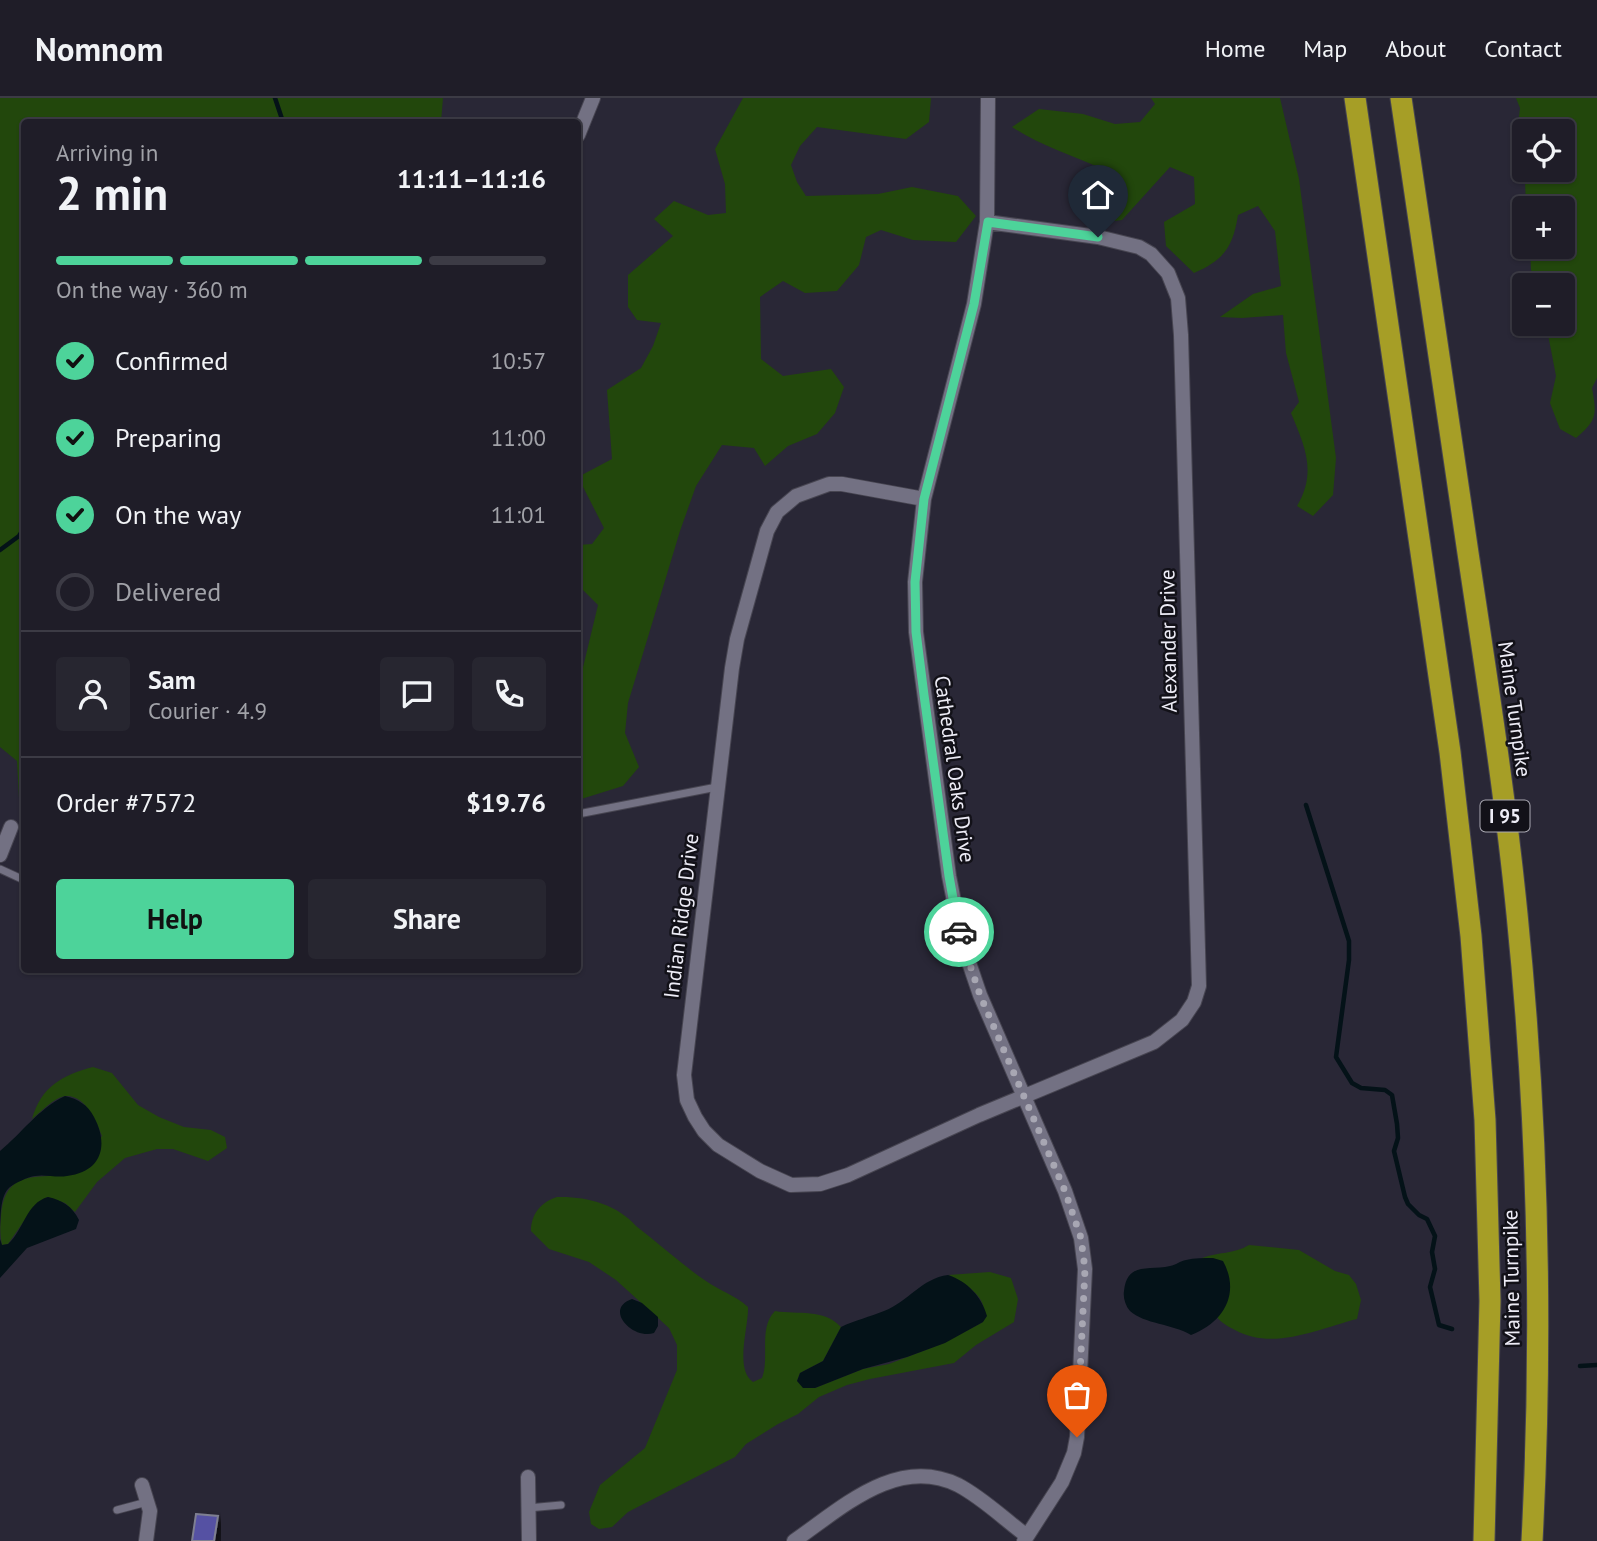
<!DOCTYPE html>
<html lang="en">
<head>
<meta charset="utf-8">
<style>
	:root { --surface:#1f1d28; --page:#272630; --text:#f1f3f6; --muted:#a1a2a8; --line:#3c3b45; --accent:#4dd39a }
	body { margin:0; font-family:"PT Sans",sans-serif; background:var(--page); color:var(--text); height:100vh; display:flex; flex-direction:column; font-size:26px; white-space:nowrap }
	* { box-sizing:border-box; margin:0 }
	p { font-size:23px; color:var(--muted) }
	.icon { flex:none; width:38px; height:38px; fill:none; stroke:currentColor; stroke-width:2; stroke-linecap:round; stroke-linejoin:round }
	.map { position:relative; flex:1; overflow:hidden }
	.drawer { position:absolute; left:21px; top:21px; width:560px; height:854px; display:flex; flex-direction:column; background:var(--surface); border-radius:7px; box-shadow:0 2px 5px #0004,0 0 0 2px var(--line) }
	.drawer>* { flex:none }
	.controls { position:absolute; left:1512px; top:21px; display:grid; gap:14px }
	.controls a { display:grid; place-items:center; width:63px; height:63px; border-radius:7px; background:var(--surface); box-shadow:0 2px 5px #0004,0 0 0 2px var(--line); font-size:35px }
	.pin { position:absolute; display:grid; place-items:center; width:60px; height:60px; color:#fff; margin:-72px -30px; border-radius:50% 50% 50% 0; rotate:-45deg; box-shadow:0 0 7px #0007 }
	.pin .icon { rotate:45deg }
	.courier { position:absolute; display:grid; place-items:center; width:70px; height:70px; margin:-35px; border:5px solid #4dd39a; border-radius:50%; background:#fff; color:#222; box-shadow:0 2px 9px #0007 }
	.headline em { font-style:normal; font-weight:700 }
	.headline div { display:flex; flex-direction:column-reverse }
	.headline { display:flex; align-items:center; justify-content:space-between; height:119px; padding:0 35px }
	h1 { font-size:46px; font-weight:700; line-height:52px }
	.bar { display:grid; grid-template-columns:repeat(4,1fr); gap:10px 7px; align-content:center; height:84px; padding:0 35px }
	.bar i { height:9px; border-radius:5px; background:var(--line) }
	.bar .on { background:var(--accent) }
	.bar p { grid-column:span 4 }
	.line { display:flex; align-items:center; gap:18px; padding:0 35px; border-top:2px solid var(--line) }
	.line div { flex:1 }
	.round { display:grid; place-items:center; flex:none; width:74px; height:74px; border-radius:7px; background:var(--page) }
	ol { padding:0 35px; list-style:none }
	li { display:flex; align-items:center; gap:21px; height:77px }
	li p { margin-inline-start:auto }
	li .icon { padding:7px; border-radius:50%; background:var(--accent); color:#111; stroke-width:4 }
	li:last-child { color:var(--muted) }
	li i { width:38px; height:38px; border:4px solid var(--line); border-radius:50% }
	.cta { display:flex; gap:14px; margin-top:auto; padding:14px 35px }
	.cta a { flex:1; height:80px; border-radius:7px; background:var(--accent); color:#111; font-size:28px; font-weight:700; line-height:80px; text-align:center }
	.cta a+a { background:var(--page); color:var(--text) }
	header { display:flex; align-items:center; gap:42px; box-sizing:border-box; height:98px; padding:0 35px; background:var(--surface); border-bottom:2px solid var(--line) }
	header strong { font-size:33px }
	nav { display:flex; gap:38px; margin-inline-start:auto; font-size:24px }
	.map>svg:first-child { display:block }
	.green { fill:#22470c; fill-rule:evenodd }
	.water { fill:#041218 }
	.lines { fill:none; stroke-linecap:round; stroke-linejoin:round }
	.stream { stroke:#041218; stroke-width:4.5 }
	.building { fill:#5551a3; stroke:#7e7f91; stroke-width:2; filter:url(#shadow) }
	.lane-casing { stroke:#474551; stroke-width:9 }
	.street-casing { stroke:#474551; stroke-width:16 }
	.highway-casing { stroke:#474551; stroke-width:23 }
	.lane { stroke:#737183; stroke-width:7 }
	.street { stroke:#737183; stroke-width:14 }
	.highway { stroke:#a69e26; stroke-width:21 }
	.done { stroke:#a8a7b3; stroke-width:7; stroke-dasharray:0 12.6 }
	.route { stroke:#4dd39a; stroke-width:9 }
	.labels { text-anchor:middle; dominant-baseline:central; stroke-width:5; stroke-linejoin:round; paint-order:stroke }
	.shield { fill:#121118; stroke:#abaab3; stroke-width:2 }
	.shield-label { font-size:19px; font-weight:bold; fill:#edecf6 }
	.street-label { font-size:21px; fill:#edecf6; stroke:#121118 }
</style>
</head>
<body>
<header>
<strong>Nomnom</strong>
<nav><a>Home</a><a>Map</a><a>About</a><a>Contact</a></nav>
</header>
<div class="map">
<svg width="1597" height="1443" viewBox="0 0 1597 1443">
	<defs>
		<filter id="shadow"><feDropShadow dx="8" dy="4.5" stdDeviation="3.5" flood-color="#0009"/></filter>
	</defs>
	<rect width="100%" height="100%" fill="#292736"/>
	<path class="green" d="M0,0H443L441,24H24V742L20,718L17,663L0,649Z
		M743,0H931L929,24L906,41L817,29L800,48L791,67L797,84L806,98L878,96L912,89L958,98L976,118L956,144L913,142L881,132L866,139L859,167L837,193L805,195L783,183L760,199L761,261L783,278L831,271L844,289L835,315L817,336L788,348L765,368L754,350L722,347L696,388L680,433L628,605L625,635L639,669L623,688L578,702V586H579L598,507L578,487V447L592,446L604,430L578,379L612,361L607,292L641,270L653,248L661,225L637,222L628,209V177L673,138L654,121L674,103L708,117L726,115L725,86L715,51Z
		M1151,0H1280L1299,81L1336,360L1333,397L1313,418L1297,408C1317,374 1305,349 1291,315L1299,304L1286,255L1283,217L1242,220L1220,219L1253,196L1281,188L1275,133L1258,108L1238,117C1233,149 1224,162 1194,175L1166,148L1164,124L1195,106L1194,79L1170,69L1122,122L1098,125L1087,111L1108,93L1098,69C1069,56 1039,47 1012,29L1039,11L1083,16L1115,26L1140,24L1155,6Z
		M1516,0H1597V280L1592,290C1597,317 1597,322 1576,340L1560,331L1550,305L1556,278L1546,226H1563V187H1536L1531,172L1530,149H1563V110H1526L1525,82L1515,53L1520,10ZM1563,33V72H1524V33Z
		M93,969L112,975L138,1007L159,1019L184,1029L211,1032L225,1039L227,1050L208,1063L173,1051H157L125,1060L97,1084L75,1114L65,1105L47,1099L26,1120L8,1146L2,1147C0,1138 0,1128 1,1118C4,1075 32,1078 67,1078L102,1038C97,1024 85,996 65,998C53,1000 41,1014 32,1021C41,989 62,977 93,969Z
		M557,1099C585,1098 617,1106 636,1128C660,1146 682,1167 706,1183C720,1193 735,1197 748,1209C749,1228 734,1271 753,1284L762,1280C770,1260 758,1230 775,1213C799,1217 823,1210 841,1229L823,1263L800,1275L797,1283L815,1290L863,1271L889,1266L944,1245L983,1224C983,1219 984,1212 983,1207C980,1195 959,1181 948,1177L990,1174L1011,1180L1018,1201L1014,1224L976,1247L954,1265L870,1281L847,1287L819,1299L798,1316L778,1326L746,1346L735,1359L628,1414L612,1429L599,1431L591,1426L589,1414L600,1387L645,1350L677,1272V1247L669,1230L616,1182L589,1164L549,1151L531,1133C531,1116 541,1104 557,1099Z
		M1249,1147L1299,1152L1335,1173L1349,1177L1356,1186L1361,1202L1357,1221C1318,1231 1273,1253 1235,1232C1229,1229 1220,1224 1217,1219C1211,1207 1206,1175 1202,1160C1218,1154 1234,1156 1249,1147Z"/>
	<path class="water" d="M65,998C78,1001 88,1007 94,1019C109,1047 102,1074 67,1078C56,1080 45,1076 35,1078C28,1079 15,1085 10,1089C0,1097 1,1117 0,1129V1053C22,1035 38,1011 65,998Z
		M48,1099C62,1102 72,1108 79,1122L76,1131L27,1150L0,1180V1141L2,1147L8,1146C24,1132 26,1105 48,1099Z
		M1213,1160L1223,1163C1241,1196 1223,1225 1191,1237C1173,1226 1144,1226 1130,1213C1125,1207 1123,1199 1124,1193C1127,1163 1150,1173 1170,1168C1176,1167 1180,1163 1186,1162C1194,1160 1204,1160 1213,1160Z
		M948,1177C967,1183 982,1199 987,1218L983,1224L945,1245L907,1259L863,1271L815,1290H803L797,1283L800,1275L823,1263L841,1229C855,1222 870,1219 884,1213C908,1204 922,1180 948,1177Z
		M632,1201L642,1205L658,1219V1228L654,1235C633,1242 603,1211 632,1201Z"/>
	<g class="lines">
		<path class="stream" d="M275,0L283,24
			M0,452L19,438L24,430
			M1306,707L1349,843V862L1336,959L1352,985L1361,990L1385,992L1392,997L1397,1026L1398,1040L1394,1053L1405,1099L1408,1106L1419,1117L1427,1121L1435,1138L1432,1154L1435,1171L1430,1189L1439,1227L1452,1231
			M1580,1268L1597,1267"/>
	</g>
	<path class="building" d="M196,1416L218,1418L214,1443H192Z"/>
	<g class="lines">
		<g class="lane-casing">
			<path id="lane" d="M578,716L717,689
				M0,771L24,782
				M528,1410L561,1407
				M117,1412L147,1404"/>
		</g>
		<g class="street-casing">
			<path id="street" d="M988,0L987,124L974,206L924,401L915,484L916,534L949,778L962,844L980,897L1065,1093L1081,1140L1085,1171L1077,1339L1074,1355L1062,1384L1024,1443
				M578,37L593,0
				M924,401L842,386H829L796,398L777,414L767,433L737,541L732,570L684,977L687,1002L695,1019L704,1033L718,1047L760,1073L791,1087L820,1086L848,1077L979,1017L1154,944L1182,922L1194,904L1199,888L1181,237L1178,200L1168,175L1151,156L1139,149L1098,139L987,124
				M0,757L11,729
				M528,1379L529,1443
				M142,1387L150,1413L146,1443
				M794,1443C842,1410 897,1357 958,1387C983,1400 1005,1422 1027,1438"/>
		</g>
		<g class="highway-casing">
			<path id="highway" d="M1355,0L1450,654L1471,838L1485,1022L1490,1203L1484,1443
				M1401,0C1423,152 1446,303 1468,455C1486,575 1505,695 1517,816C1538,1024 1543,1235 1532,1443"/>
		</g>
		<use href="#lane" class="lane"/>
		<use href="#street" class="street"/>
		<use href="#highway" class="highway"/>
	</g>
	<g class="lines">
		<path class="done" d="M959,834L980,897L1065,1093L1081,1140L1085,1171L1077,1339"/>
		<path class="route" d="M959,834L949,778L924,597L916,534L915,484L924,401L974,206L988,124L1098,139"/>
	</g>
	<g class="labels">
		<rect class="shield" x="1480.5" y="702.5" width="49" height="31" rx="5"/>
		<g class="shield-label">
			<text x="1505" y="718">I 95</text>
		</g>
		<g class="street-label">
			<text transform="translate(1168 543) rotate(-91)">Alexander Drive</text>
			<text transform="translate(1515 611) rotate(82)">Maine Turnpike</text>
			<text transform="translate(955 671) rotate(82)">Cathedral Oaks Drive</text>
			<text transform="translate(681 818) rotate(-83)">Indian Ridge Drive</text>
			<text transform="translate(1511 1180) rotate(-91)">Maine Turnpike</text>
		</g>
	</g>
</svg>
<div class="controls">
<a><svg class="icon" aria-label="locate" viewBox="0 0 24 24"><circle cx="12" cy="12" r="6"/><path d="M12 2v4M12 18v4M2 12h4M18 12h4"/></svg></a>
<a>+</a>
<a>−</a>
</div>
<div class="pin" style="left:1077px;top:1339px;background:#ea580c"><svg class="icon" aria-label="bag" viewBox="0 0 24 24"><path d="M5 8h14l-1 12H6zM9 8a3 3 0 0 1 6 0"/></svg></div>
<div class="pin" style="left:1098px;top:139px;background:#1f2937"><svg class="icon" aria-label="home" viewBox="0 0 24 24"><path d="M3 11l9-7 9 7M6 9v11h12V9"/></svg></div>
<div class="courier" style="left:959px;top:834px"><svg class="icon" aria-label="car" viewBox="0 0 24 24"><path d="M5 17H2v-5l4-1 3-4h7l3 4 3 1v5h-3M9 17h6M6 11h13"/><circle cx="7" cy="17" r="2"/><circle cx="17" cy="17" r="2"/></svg></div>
<section class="drawer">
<div class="headline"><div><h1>2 min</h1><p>Arriving in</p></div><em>11:11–11:16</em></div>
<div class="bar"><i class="on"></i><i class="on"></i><i class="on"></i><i></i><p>On the way · 360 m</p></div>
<ol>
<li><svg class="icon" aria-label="check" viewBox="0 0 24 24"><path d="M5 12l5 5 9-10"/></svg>Confirmed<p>10:57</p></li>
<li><svg class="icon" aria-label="check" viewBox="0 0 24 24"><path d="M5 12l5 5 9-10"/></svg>Preparing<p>11:00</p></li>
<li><svg class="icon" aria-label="check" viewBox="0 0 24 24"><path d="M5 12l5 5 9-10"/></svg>On the way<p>11:01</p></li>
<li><i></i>Delivered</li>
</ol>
<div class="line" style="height:126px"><a class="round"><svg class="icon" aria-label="person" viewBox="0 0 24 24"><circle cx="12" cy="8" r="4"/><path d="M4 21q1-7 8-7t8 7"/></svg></a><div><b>Sam</b><p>Courier · 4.9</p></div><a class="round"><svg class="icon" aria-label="chat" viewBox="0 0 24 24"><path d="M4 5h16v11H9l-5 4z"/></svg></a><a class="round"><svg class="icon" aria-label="phone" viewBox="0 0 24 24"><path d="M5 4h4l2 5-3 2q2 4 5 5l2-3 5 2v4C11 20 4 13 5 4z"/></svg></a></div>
<div class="line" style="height:91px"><div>Order #7572</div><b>$19.76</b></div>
<div class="cta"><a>Help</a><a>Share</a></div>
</section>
</div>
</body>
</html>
